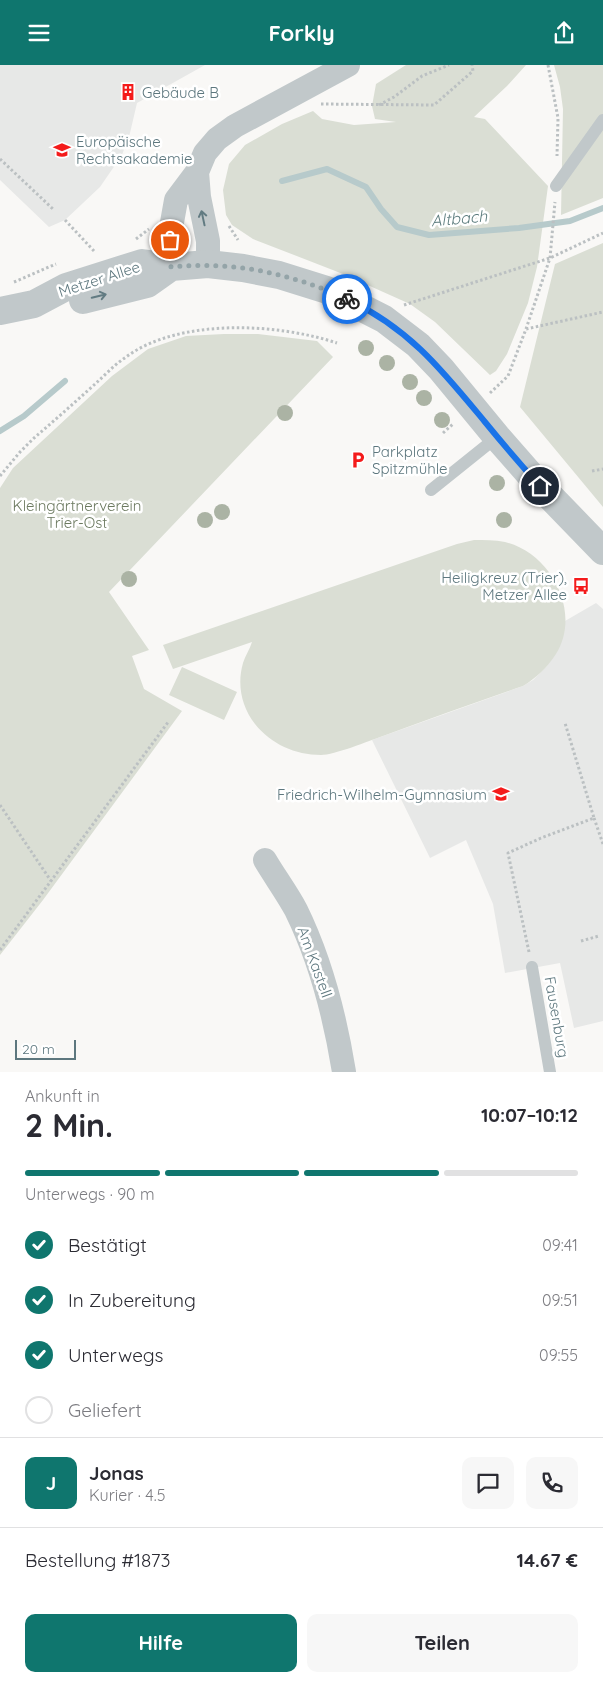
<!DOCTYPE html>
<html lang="de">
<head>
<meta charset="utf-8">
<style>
	:root { --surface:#fff; --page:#f7f7f7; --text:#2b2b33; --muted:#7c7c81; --line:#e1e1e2; --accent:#0f766e }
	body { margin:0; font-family:Quicksand,sans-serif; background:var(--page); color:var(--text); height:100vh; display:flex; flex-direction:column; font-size:19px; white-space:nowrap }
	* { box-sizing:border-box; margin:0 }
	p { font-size:16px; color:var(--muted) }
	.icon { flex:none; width:28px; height:28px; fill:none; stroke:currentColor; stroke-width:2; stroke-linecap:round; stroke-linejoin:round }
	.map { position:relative; height:1007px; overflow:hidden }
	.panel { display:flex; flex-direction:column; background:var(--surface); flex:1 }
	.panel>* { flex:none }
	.scale { position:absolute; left:15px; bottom:12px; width:61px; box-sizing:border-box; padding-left:5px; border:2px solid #5d777e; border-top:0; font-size:14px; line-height:18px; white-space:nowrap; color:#5d777e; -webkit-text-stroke:4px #fff; paint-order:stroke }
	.pin { position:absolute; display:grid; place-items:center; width:42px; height:42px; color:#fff; margin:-21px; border:2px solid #fff; border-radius:50%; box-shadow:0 1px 5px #0007 }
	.courier { position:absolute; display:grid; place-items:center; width:50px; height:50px; margin:-25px; border:4px solid #1a73e8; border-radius:50%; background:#fff; color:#222; box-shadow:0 1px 6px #0007 }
	.head em { font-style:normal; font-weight:800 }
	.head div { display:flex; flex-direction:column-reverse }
	.head { display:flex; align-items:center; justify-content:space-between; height:85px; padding:0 25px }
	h1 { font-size:32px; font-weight:800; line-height:38px }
	.bar { display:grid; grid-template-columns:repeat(4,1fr); gap:8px 5px; align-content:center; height:60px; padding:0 25px }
	.bar i { height:6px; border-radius:4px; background:var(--line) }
	.bar .active { background:var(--accent) }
	.bar p { grid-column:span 4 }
	.line { display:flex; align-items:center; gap:12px; padding:0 25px; border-top:1px solid var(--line) }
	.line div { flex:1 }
	.round { display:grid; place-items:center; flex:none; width:52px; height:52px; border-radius:10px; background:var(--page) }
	ol { padding:0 25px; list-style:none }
	li { display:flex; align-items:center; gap:15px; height:55px }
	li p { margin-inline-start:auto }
	li .icon { padding:5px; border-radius:50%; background:var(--accent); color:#fff; stroke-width:4 }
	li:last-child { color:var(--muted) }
	li i { width:28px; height:28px; border:2px solid var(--line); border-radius:50% }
	.cta { display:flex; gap:10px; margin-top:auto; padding:10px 25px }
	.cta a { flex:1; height:58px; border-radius:10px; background:var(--accent); color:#fff; font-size:20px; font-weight:800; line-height:58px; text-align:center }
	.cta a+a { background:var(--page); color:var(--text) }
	header { display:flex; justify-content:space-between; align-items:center; height:65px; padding:0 25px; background:var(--accent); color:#fff; font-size:22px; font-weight:800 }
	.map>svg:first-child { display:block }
	.built { fill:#e7e8e7 }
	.green { fill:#daded4 }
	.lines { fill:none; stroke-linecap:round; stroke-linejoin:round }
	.stream { stroke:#b7cacb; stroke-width:6 }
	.path { stroke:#bbc0c2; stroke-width:3; stroke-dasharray:2.5 2.5; stroke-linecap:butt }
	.service { stroke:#c1c8ca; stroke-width:12 }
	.minor { stroke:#c1c8ca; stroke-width:24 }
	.tertiary { stroke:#c1c8ca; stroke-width:28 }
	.tree { fill:#abb3a4 }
	.oneway { stroke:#627b82 }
	.done { stroke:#94a4a8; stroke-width:5; stroke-dasharray:0 9 }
	.route { stroke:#1a73e8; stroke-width:6 }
	.labels { text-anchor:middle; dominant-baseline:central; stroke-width:5; stroke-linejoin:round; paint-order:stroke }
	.poi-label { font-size:15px; fill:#5d777e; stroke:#fff; text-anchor:start }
	.street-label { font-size:15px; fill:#5d777e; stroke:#fff }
	.park-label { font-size:15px; fill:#6c7a60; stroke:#fff }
	.water-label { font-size:16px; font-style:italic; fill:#5c7c7e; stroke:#fff }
</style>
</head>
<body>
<header><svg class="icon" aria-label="menu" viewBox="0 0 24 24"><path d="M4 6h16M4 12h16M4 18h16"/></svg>Forkly<svg class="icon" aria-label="share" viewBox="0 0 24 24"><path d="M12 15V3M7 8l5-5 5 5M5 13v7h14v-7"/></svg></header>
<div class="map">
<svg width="603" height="1007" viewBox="0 0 603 1007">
	<rect width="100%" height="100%" fill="#f9f8f6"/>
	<path class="built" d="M0,0H205L137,38L130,68L122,90L100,122L65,155L49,162L0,115Z
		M596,538L603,544V956L574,963L560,898L505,908L493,839L466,775L430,793L372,675L523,621L533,615L546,602L556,588L562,571L565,556Z"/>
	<path class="green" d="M406,0H526L507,21L474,52L485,54L548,121L537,202L528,238L507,289L496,306L490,310L435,257L410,239L343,209L253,174L232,160L226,150L223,125L229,99L245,80L282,59L313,46L322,54L354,60L396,57L375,54L372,41L376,19Z
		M554,0H603V133L561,150L563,44L560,22Z
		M603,178V442L520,342L555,199Z
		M224,269H258L317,276L333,292L109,527L149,585L132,591L144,624L182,646L43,835L0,890V423L13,403L112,311L148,284L186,271Z
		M474,475C484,475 495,475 505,477C551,488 582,547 556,589C547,603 536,613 523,621C476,637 429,654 383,671C369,676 334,690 321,690C295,690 271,679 255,659C241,641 237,619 243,598C245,591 250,584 252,577L173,604L163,580L457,479Z
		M182,602L237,627L224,655L169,630Z"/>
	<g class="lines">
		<path class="stream" d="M282,116L327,104L366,122L381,144L397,162L429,170L519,163L570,156L603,143
			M0,366L24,351L65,316"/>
		<path class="path" d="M548,0L558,53L557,91
			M321,39L434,40L473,6L472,0
			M379,40L394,32L422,11L449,0
			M0,94L53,144
			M65,155L94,186
			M229,161L238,175
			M136,174L149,164
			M14,217L56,199
			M404,240L550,193L603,168
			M526,264L603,247
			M490,328L508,311L526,264L550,193L555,137
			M443,368L453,359
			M592,406L603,404
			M0,411L20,387L34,373C54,356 74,338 94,320C104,311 114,300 126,292C179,253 277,258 337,278
			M0,740L51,816
			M594,753L603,779
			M581,876L599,871
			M0,885L169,656
			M529,887L508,788L541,773L594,753L565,658"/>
		<path class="service" d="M556,121L603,55
			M431,425L497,372
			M532,902L550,1007"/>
		<path class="minor" d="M197,107L199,132L208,176V199
			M171,202L169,187L171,163L176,135L197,107L205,88L217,74L235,61L348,0
			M265,795C275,812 287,828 296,845C321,896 335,951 344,1007"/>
		<path class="tertiary" d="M83,235L147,219L171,202
			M0,246L34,239L66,222L142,198L171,202L208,199L243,203L279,210L327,225L384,254L418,280L441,304L497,372L540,421L603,486"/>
	</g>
	<g class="tree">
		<circle cx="366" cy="283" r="8"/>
		<circle cx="387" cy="298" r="8"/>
		<circle cx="410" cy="317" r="8"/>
		<circle cx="424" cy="333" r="8"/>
		<circle cx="285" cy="348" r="8"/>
		<circle cx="442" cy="355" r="8"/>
		<circle cx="497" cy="418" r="8"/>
		<circle cx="222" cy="447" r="8"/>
		<circle cx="205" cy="455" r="8"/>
		<circle cx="504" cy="455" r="8"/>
		<circle cx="129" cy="514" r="8"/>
	</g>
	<defs><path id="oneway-shaft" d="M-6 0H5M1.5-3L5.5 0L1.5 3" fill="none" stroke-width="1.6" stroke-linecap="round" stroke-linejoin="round" transform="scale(1.25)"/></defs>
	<g class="oneway">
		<use href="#oneway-shaft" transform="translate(203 153) rotate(-102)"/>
		<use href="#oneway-shaft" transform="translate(99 231) rotate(-14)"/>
	</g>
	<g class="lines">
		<path class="done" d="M170,175L169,187L171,202C234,196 290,208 347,234"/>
		<path class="route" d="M347,234C410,264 442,305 485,357C503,379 521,400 540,421"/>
	</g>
	<defs>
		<g id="building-bare" transform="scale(1.35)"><path d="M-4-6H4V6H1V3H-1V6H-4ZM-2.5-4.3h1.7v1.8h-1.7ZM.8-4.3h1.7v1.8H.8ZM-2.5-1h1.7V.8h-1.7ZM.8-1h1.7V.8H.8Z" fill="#f41b1b" stroke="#fff" stroke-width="2.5" paint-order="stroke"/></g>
		<g id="university-bare" transform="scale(1.35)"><path d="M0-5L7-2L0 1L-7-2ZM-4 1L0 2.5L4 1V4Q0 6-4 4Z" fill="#f41b1b" stroke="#fff" stroke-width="2.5" paint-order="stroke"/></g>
		<g id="parking-bare" transform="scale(1.35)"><path d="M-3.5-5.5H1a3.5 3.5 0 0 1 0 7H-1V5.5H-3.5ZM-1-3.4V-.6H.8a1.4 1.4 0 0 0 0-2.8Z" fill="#f41b1b" stroke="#fff" stroke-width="2.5" paint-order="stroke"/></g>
		<g id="bus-bare" transform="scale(1.35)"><path d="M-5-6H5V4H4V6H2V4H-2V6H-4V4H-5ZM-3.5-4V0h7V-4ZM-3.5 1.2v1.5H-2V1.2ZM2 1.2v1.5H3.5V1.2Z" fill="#f41b1b" stroke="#fff" stroke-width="2.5" paint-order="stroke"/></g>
		<g id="school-bare" transform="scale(1.35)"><path d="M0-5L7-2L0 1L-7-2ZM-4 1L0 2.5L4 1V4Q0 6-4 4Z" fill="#f41b1b" stroke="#fff" stroke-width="2.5" paint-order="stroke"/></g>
	</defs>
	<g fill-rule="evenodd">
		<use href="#building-bare" x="128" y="27"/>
		<use href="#university-bare" x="62" y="85"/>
		<use href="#parking-bare" x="358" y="395"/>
		<use href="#bus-bare" x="581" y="521"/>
		<use href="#school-bare" x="501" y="729"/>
	</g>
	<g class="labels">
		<g class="poi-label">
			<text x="142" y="27">Gebäude B</text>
			<text x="76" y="76">Europäische<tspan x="76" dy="17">Rechtsakademie</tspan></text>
			<text x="372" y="386">Parkplatz<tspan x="372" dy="17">Spitzmühle</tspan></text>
			<text x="567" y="512" text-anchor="end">Heiligkreuz (Trier),<tspan x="567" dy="17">Metzer Allee</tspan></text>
			<text x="487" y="729" text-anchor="end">Friedrich-Wilhelm-Gymnasium</text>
		</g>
		<g class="street-label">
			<text transform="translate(99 214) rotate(-18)">Metzer Allee</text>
			<text transform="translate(315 897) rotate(70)">Am Kastell</text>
			<text transform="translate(557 952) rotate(80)">Fausenburg</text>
		</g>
		<g class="park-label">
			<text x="77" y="440">Kleingärtnerverein<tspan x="77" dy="17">Trier-Ost</tspan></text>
		</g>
		<g class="water-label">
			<text transform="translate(459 153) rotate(-5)">Altbach</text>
		</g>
	</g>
</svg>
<div class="scale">20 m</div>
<div class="pin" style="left:170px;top:175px;background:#ea580c"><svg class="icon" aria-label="bag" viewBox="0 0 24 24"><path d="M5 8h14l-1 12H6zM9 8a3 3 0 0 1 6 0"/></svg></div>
<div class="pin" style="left:540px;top:421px;background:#1f2937"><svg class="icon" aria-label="home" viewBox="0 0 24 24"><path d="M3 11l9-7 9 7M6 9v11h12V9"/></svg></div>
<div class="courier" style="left:347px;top:234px"><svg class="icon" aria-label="bike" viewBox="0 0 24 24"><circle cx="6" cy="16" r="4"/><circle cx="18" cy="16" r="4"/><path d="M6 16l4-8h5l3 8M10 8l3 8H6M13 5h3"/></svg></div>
</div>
<section class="panel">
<div class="head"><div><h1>2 Min.</h1><p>Ankunft in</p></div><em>10:07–10:12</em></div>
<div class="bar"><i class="active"></i><i class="active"></i><i class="active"></i><i></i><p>Unterwegs · 90 m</p></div>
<ol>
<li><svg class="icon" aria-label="check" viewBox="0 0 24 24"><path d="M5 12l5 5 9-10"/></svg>Bestätigt<p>09:41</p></li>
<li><svg class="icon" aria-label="check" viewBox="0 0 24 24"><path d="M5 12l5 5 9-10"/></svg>In Zubereitung<p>09:51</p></li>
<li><svg class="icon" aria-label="check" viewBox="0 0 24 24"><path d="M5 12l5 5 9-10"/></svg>Unterwegs<p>09:55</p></li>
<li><i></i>Geliefert</li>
</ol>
<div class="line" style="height:90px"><b class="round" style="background:var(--accent);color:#fff">J</b><div><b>Jonas</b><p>Kurier · 4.5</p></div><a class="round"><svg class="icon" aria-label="chat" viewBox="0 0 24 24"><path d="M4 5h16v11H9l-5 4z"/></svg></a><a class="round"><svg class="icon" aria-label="phone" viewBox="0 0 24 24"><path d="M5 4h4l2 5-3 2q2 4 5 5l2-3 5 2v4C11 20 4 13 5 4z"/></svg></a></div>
<div class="line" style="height:65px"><div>Bestellung #1873</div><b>14.67 €</b></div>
<div class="cta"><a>Hilfe</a><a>Teilen</a></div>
</section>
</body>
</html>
